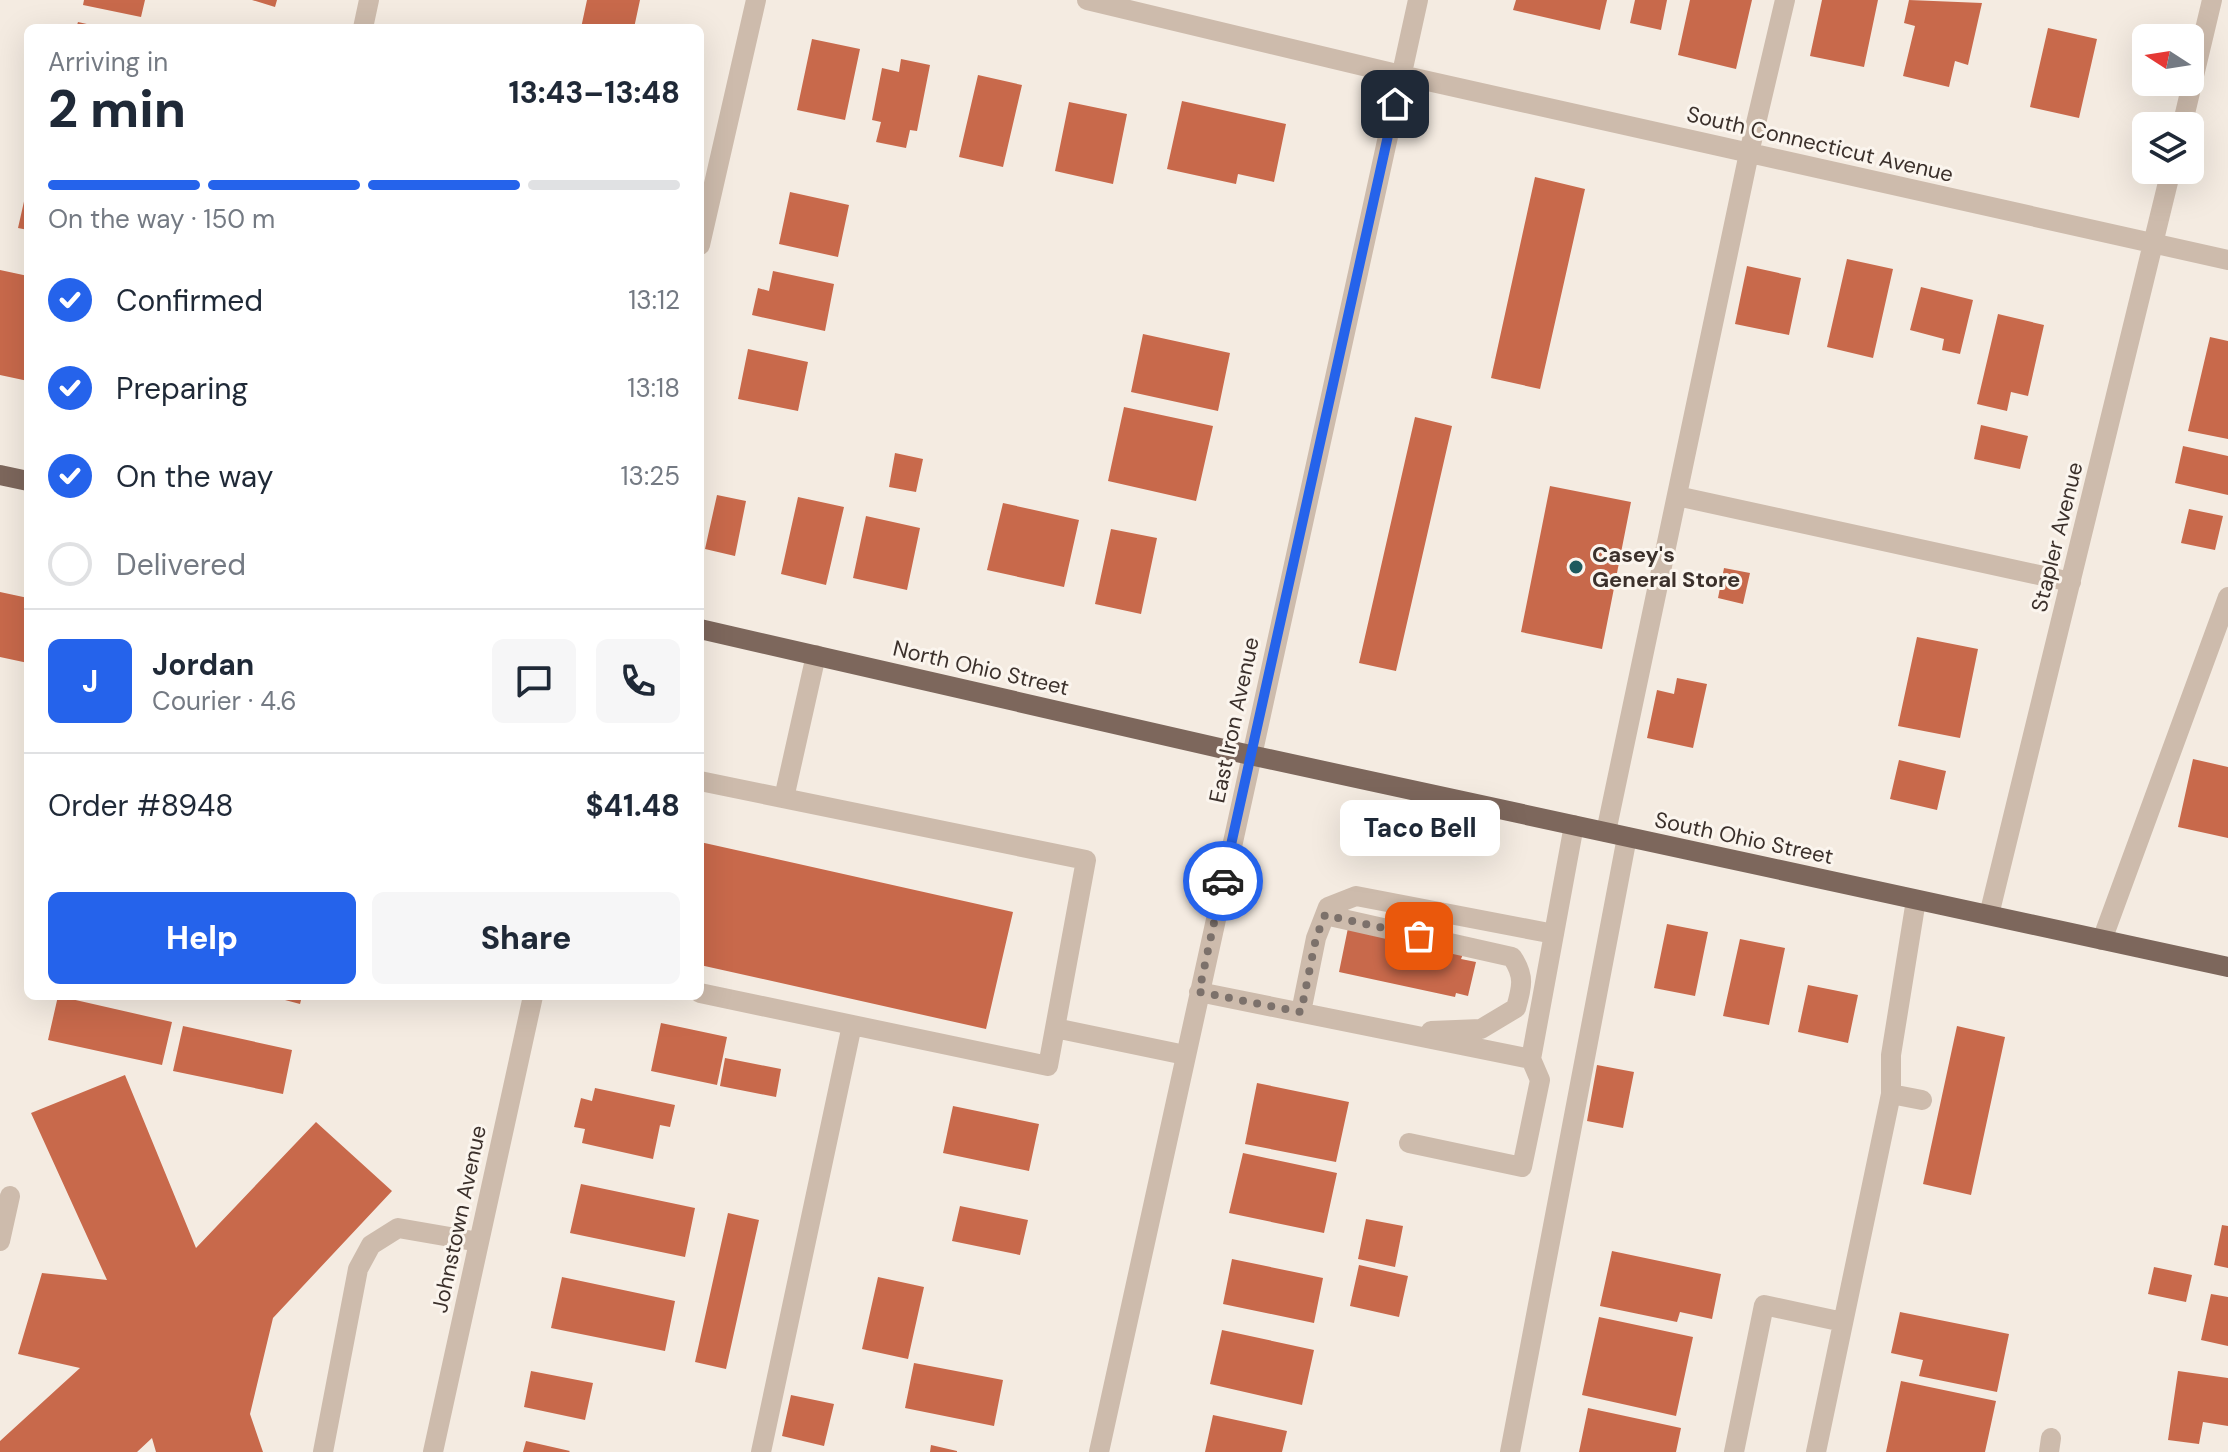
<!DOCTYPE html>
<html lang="en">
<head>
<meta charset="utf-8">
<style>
	:root { --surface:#fff; --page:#f6f6f7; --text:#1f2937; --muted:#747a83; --line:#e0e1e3; --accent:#2563eb }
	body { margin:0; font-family:"DM Sans",sans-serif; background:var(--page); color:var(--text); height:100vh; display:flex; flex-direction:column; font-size:30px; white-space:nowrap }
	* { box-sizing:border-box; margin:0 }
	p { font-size:26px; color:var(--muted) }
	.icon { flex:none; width:44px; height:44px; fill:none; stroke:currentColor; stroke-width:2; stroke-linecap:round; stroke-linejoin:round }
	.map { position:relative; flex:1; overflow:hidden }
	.drawer { position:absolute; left:24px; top:24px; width:680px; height:976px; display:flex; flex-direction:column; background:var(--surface); border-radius:12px; box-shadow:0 8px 32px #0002 }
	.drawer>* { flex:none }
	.needle { width:52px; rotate:282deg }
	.tools { position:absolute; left:2132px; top:24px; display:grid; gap:16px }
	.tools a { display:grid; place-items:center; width:72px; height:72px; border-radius:12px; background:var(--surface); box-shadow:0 8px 32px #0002; font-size:40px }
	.pin { position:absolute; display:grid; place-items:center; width:68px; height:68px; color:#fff; margin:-34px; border-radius:16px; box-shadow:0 4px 12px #0006 }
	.courier { position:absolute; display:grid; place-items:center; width:80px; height:80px; margin:-40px; border:6px solid #2563eb; border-radius:50%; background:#fff; color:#222; box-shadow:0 2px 10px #0007 }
	.bubble { position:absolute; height:56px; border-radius:12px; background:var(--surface); box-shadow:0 8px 32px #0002; font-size:26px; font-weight:800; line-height:56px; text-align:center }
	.headline em { font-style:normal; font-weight:800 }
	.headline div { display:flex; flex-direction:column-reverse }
	.headline { display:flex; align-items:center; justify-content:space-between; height:136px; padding:0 24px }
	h1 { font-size:52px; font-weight:800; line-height:60px }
	.bar { display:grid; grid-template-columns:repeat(4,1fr); gap:12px 8px; align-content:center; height:96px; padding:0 24px }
	.bar i { height:10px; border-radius:6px; background:var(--line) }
	.bar .on { background:var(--accent) }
	.bar p { grid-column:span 4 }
	.line { display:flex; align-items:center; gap:20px; padding:0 24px; border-top:2px solid var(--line) }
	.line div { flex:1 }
	.round { display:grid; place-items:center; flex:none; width:84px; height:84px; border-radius:12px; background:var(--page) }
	ol { padding:0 24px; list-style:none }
	li { display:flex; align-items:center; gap:24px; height:88px }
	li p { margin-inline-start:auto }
	li .icon { padding:8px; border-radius:50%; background:var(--accent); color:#fff; stroke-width:4 }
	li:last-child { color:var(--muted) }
	li i { width:44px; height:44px; border:4px solid var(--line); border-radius:50% }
	.button { display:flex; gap:16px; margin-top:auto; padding:16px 24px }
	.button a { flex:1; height:92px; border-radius:12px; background:var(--accent); color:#fff; font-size:32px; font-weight:800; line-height:92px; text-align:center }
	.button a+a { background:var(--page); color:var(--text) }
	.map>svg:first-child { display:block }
	.building { fill:#c8694b }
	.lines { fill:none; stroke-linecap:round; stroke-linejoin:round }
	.minor { stroke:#cdbbac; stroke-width:20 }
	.major { stroke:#7d675c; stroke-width:20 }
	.done { stroke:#7c716b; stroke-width:8; stroke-dasharray:0 14.4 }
	.route { stroke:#2563eb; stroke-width:10 }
	.poi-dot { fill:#1f5a5e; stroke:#fbf5ee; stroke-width:3 }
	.labels { text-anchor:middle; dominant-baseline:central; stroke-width:6; stroke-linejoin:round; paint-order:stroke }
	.street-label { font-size:22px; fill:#3b302b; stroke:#fbf5ee }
	.poi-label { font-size:22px; font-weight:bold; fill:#3b302b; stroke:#fbf5ee; text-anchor:start }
</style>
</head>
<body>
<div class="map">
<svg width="2228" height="1452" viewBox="0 0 2228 1452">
	<rect width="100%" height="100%" fill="#f4ebe1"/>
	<path class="building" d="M84,0H145L141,17L83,5Z
		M252,0H277L275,7Z
		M587,0H640L634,28H581Z
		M1516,0H1607L1600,30L1513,10Z
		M1635,0H1667L1661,30L1630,23Z
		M1690,0H1752L1736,69L1678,55Z
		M1822,0H1878L1864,67L1810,56Z
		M1909,0L1982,3L1968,65L1955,61L1949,87L1903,76L1915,26L1904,23Z
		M78,22L100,27V28H76Z
		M2048,28L2097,39L2079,118L2030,107Z
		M812,39L860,49L845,120L797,110Z
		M901,59L930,65L917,131L910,130L906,148L876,142L881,122L872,120L882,68L899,72Z
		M978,75L1022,85L1003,167L959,157Z
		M1182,101L1286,124L1274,182L1238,174L1236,184L1167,169Z
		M1069,102L1127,114L1113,184L1055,171Z
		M1535,177L1585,189L1540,389L1491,378Z
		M790,192L849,205L838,257L779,244Z
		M25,197H28V230L18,228Z
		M1847,259L1893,269L1873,358L1827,347Z
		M1747,266L1801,278L1789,335L1735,324Z
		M0,270L28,276V381L0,375Z
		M773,271L834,284L825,331L752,315L758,288L769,291Z
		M1921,287L1973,300L1960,354L1942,350L1944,339L1910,330Z
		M1998,314L2044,325L2028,396L2011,392L2007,411L1977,404Z
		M1143,334L1230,353L1218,411L1131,392Z
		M2210,337L2228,341V439L2188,431Z
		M748,349L808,362L798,411L738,399Z
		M1124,407L1213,426L1196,501L1108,481Z
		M1415,417L1452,426L1396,671L1359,663Z
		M1981,425L2028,436L2020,469L1974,459Z
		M2183,446L2228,456V495L2175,483Z
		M895,453L923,459L916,492L889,487Z
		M1550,486L1631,502L1602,649L1521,632Z
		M717,495L746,501L735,556L705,549Z
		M798,497L844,507L826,585L781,574Z
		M1003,503L1079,520L1064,587L987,570Z
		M2189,509L2223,516L2215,550L2181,543Z
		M866,516L920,528L907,590L853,578Z
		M1111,529L1157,538L1141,614L1095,604Z
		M1724,568L1750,573L1743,604L1718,598Z
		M0,592L28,598V663L0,657Z
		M1917,637L1978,649L1960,738L1898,726Z
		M1677,678L1707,684L1693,748L1647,738L1657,690L1674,694Z
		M2193,759L2228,767V838L2178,827Z
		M1899,760L1946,771L1937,810L1890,799Z
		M700,842L1013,912L986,1029L700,965Z
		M1667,924L1708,932L1695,996L1654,988Z
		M1348,928L1463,954L1461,959L1476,962L1468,996L1456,993L1455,997L1339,972Z
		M1740,939L1785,948L1769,1025L1723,1016Z
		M1808,985L1858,995L1848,1043L1798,1032Z
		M58,996L172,1022L162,1065L48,1040Z
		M270,996H302L300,1004Z
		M661,1023L727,1037L717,1085L651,1071Z
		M183,1026L292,1050L283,1094L173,1071Z
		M1957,1026L2005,1037L1971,1195L1923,1184Z
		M725,1058L781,1069L776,1097L720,1086Z
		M1597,1065L1634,1072L1623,1128L1587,1121Z
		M125,1075L196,1248L316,1122L392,1191L273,1318L250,1414L263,1452H156L152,1438L137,1452H0V1441L80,1368L18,1354L42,1273L107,1280L31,1113Z
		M1257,1083L1349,1102L1336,1162L1245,1144Z
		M595,1088L675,1105L670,1127L660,1125L653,1159L582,1143L585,1129L574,1127L581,1098L592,1101Z
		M953,1106L1039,1124L1029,1171L943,1153Z
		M1243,1153L1337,1173L1324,1233L1229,1213Z
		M581,1184L695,1208L685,1257L570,1233Z
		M960,1206L1028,1220L1020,1255L952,1241Z
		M728,1213L759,1220L726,1369L695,1362Z
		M1366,1219L1403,1226L1395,1267L1358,1259Z
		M2222,1225L2228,1226V1268L2214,1265Z
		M1612,1251L1721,1274L1712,1319L1680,1312L1677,1322L1600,1306Z
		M1232,1259L1323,1278L1314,1323L1223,1304Z
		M1359,1265L1408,1276L1399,1317L1350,1306Z
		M2154,1267L2192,1275L2186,1302L2148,1294Z
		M562,1277L675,1301L665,1351L551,1328Z
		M878,1277L924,1287L908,1359L862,1349Z
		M2211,1294L2228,1297V1346L2201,1340Z
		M1900,1312L2009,1334L1997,1392L1919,1376L1923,1360L1891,1353Z
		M1599,1317L1693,1337L1676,1416L1582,1395Z
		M1222,1330L1314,1350L1302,1405L1210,1384Z
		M914,1363L1003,1380L994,1426L905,1408Z
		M531,1371L593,1383L585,1420L524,1407Z
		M2178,1371L2228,1378V1426L2203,1422L2199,1444L2168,1440Z
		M1901,1381L1996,1401L1985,1452H1886Z
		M791,1395L834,1404L824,1446L782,1436Z
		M1588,1408L1681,1428L1676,1452H1579Z
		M1213,1415L1287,1431L1282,1452H1205Z
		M526,1441L570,1451L569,1452H523Z
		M931,1445L957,1451V1452H930Z"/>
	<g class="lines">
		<path class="minor" d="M1087,0L1401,75L2228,260
			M363,28L369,0
			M2182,126L2212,0
			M700,245L756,0
			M1677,496L2071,582
			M700,781L1086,860L1048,1066L700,993
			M784,798L816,655
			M1606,832L1749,153L1785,0
			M1916,900L1891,1055V1094L1922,1100
			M1325,915L1512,957C1525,976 1522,987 1516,1008L1481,1029L1431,1031
			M1989,915L2171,170
			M2102,940L2228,597
			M1199,992L1531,1059L1574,825
			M1301,1012L1316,938L1328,907L1356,896L1554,934
			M1055,1028L1185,1055
			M1409,1143L1522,1167L1540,1080L1531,1059
			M0,1241L10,1196
			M323,1452L358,1269L371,1245L398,1228L479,1242
			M433,1452L533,996
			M761,1452L852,1025
			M1099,1452L1418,0
			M1510,1452L1627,837
			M1734,1452L1764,1305L1843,1322
			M1816,1452L1891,1094
			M2049,1452L2051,1438"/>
		<path class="major" d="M0,475L28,481
			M700,629L1250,755L2228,967"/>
	</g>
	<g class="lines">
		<path class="done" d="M1223,881L1199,992L1301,1012L1316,938L1325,915L1419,936"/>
		<path class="route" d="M1223,881L1395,104"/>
	</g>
	<circle class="poi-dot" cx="1576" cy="567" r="8"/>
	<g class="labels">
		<g class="street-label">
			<text transform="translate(1820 144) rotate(13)">South Connecticut Avenue</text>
			<text transform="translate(2057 537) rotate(-76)">Stapler Avenue</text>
			<text transform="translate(981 668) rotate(13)">North Ohio Street</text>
			<text transform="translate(1234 720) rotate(-78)">East Iron Avenue</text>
			<text transform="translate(1744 838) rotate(12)">South Ohio Street</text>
			<text transform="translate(459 1219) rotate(-78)">Johnstown Avenue</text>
		</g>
		<g class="poi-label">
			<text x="1592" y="554">Casey's<tspan x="1592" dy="25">General Store</tspan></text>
		</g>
	</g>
</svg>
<div class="tools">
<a><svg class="needle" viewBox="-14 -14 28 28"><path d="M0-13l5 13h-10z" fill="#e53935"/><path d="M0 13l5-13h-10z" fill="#747a83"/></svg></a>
<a><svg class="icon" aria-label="layers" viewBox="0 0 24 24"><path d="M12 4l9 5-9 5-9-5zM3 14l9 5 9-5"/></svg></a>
</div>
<div class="pin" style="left:1419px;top:936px;background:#ea580c"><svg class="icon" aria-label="bag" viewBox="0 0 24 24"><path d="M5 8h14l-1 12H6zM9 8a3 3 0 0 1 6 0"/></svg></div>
<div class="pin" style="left:1395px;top:104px;background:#1f2937"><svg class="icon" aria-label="home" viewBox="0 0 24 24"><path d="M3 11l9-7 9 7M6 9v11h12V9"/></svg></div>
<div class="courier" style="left:1223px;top:881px"><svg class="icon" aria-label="car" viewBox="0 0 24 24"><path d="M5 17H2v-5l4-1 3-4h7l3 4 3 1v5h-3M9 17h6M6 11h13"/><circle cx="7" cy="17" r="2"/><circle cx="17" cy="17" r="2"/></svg></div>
<div class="bubble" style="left:1340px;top:800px;width:160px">Taco Bell</div>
<section class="drawer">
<div class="headline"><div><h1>2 min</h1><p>Arriving in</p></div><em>13:43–13:48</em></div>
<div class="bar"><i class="on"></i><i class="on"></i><i class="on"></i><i></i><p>On the way · 150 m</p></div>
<ol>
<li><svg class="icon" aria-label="check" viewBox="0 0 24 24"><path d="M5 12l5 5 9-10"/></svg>Confirmed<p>13:12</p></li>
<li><svg class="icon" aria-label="check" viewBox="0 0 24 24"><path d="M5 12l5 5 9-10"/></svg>Preparing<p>13:18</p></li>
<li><svg class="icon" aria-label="check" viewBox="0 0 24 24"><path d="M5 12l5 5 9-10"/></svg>On the way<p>13:25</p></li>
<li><i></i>Delivered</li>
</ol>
<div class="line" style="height:144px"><b class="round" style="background:var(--accent);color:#fff">J</b><div><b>Jordan</b><p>Courier · 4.6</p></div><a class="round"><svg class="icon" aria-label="chat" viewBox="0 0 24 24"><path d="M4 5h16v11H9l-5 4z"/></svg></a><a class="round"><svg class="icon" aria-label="phone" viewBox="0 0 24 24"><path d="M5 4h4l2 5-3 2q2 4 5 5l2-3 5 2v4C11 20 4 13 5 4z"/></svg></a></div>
<div class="line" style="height:104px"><div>Order #8948</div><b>$41.48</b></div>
<div class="button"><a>Help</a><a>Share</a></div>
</section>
</div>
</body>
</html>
